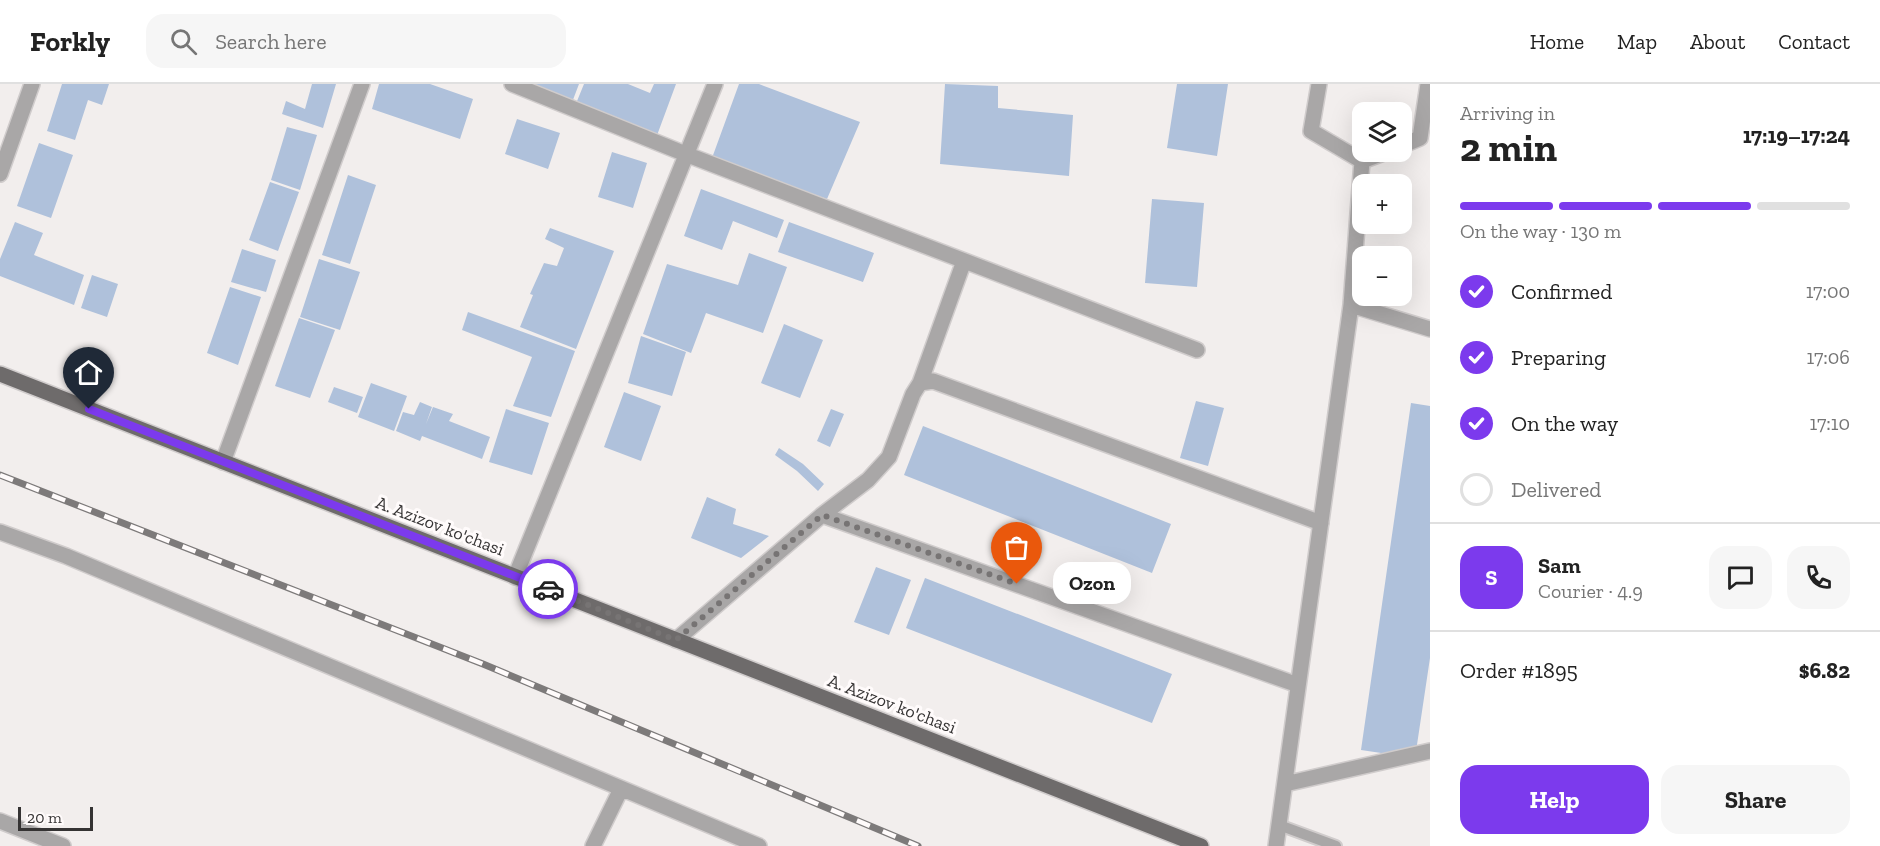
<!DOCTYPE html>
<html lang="en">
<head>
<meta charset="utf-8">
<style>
	:root { --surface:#fff; --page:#f6f6f6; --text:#222; --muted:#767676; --line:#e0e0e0; --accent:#7c3aed }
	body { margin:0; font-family:"Zilla Slab",serif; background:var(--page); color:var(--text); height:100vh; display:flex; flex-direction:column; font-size:22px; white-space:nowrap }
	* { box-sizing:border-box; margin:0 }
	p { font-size:20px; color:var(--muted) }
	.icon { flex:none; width:33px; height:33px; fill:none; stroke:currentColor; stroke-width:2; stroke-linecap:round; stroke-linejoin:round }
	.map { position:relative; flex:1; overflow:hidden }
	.panel { display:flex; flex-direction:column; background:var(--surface); width:450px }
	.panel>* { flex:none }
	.tools { position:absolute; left:1352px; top:18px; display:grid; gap:12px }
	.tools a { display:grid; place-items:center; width:60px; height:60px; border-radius:12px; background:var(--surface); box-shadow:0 6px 24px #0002; font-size:30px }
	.scale { position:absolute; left:18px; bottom:15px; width:75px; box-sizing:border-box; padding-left:6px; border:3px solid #353333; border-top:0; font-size:16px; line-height:21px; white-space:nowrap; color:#353333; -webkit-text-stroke:4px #fffbfb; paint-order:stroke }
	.pin { position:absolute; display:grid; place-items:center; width:51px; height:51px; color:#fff; margin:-62px -26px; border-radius:50% 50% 50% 0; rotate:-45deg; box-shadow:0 0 6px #0007 }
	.pin .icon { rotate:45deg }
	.courier { position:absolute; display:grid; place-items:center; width:60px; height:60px; margin:-30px; border:4px solid #7c3aed; border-radius:50%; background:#fff; color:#222; box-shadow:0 2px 8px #0007 }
	.bubble { position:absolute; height:42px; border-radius:18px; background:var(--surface); box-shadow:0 6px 24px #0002; font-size:20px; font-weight:700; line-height:42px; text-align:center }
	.overview em { font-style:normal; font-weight:700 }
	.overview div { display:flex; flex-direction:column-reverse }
	.overview { display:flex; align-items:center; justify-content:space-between; height:102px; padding:0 30px }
	h1 { font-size:39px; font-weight:700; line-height:45px }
	.bar { display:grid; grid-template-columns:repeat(4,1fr); gap:9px 6px; align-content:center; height:72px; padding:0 30px }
	.bar i { height:8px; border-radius:4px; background:var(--line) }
	.bar .active { background:var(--accent) }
	.bar p { grid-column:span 4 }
	.line { display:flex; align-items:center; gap:15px; padding:0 30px; border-top:2px solid var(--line) }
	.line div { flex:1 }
	.round { display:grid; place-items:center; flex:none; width:63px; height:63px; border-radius:18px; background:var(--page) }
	ol { padding:0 30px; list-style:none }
	li { display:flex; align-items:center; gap:18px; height:66px }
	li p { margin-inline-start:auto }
	li .icon { padding:6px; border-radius:50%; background:var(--accent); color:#fff; stroke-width:4 }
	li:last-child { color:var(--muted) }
	li i { width:33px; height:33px; border:3px solid var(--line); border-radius:50% }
	.primary-button { display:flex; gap:12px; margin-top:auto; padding:12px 30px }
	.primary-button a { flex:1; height:69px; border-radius:18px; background:var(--accent); color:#fff; font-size:24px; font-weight:700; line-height:69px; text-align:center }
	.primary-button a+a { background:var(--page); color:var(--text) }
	header { display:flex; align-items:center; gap:36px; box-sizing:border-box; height:84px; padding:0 30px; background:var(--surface); border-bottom:2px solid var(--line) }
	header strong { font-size:28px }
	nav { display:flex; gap:33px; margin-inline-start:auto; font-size:21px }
	.search { width:420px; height:54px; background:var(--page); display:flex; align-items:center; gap:15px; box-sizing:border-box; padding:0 21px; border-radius:18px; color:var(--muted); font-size:22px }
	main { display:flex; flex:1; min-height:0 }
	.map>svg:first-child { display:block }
	.building { fill:#afc1db }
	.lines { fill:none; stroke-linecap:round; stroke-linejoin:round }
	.service-casing { stroke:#d0cccc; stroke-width:14 }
	.minor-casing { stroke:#d0cccc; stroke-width:18 }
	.primary-casing { stroke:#d0cccc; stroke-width:18 }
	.service { stroke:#a9a7a7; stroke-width:10 }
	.minor { stroke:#a9a7a7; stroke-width:15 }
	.primary { stroke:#6e6b6b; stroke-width:15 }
	.rail-casing { stroke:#7d7a7a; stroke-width:7 }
	.rail { stroke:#fffbfb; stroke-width:4.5; stroke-dasharray:14; stroke-linecap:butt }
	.done { stroke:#777474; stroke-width:6; stroke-dasharray:0 10.8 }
	.route { stroke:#7c3aed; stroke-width:8 }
	.labels { text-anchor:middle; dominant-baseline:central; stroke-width:6; stroke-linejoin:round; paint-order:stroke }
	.street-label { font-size:18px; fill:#353333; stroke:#fffbfb }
</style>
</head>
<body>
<header>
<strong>Forkly</strong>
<div class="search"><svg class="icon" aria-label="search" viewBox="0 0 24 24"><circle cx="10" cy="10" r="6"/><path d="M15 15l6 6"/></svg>Search here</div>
<nav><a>Home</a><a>Map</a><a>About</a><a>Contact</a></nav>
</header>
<main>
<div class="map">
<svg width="1430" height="762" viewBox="0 0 1430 762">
	<rect width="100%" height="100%" fill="#f2eeed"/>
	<path class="building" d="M62,0H109L102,21L88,16L75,56L47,47Z
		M312,0H336L323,44L282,30L286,17L305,25Z
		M379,0H430L473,15L460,55L372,25Z
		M519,0H579L571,21Z
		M584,0H628L650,9L654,0H676L656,54L575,22Z
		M739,0H759L860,38L827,115L712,74Z
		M945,0L998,2V24L1073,31L1069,92L940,80Z
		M1177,0H1228L1217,72L1167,64Z
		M517,35L560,49L548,85L505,70Z
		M287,43L317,51L300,106L271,96Z
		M39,59L73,71L51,134L17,122Z
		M612,68L647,79L633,124L598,113Z
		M348,91L376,101L350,180L322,171Z
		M270,98L299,108L278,167L249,156Z
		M701,105L784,136L777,154L733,137L722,166L684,152Z
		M1152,115L1204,119L1197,203L1145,199Z
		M15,138L43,149L34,171L84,191L74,221L0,192V175Z
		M789,138L874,169L863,198L778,168Z
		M550,144L614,167L576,265L520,243L533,211L530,210L544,179L557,182L564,164L545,155Z
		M242,165L276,176L266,208L231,198Z
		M749,169L787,183L763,249L706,229L691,269L643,250L667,180L738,201Z
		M319,175L360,188L340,246L300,233Z
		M92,191L118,200L107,233L81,224Z
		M230,203L261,213L238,281L207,269Z
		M468,228L575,267L551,333L513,322L532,273L462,246Z
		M299,234L335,246L310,314L275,302Z
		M784,240L823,256L800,314L761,299Z
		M641,252L686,268L672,312L628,299Z
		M371,299L407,312L394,347L358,333Z
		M334,303L363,313L357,329L328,318Z
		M624,308L661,322L641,377L604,363Z
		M1196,317L1224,324L1208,382L1180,374Z
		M420,318L432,323L426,340L433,323L453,330L449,337L490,353L482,375L422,352L420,357L396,347L403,328L414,331Z
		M1411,319L1430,322V574L1415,674L1361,666Z
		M506,325L549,339L532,391L489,378Z
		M831,325L844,330L830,363L817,357Z
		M923,342L1171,440L1152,489L904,391Z
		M779,364L803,380L824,400L818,407L797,387L775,371Z
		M707,413L736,425L733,440L769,452L741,474L691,454Z
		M876,483L911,496L889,551L854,538Z
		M925,494L1172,590L1152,639L906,544Z"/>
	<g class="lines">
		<g class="service-casing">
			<path id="service" d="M1279,741L1336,762"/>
		</g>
		<g class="minor-casing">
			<path id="minor" d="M512,0L688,71L1197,266
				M1319,0L1311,47L1362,77L1386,68
				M1401,62L1420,54L1428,0
				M0,90L32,0
				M1351,221L1430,245
				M920,299L964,177
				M223,378L362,0
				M822,431L1298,601
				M0,448L66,472L759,762
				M515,493L715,0
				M676,556L822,431L868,396L889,373L913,310L920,299L933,297L1321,439
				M1285,700L1430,667
				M0,737L63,762
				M593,762L621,705
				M1276,762L1351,221L1362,77"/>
		</g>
		<g class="primary-casing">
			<path id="primary" d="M0,290L1201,762"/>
		</g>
		<use href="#service" class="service"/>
		<use href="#minor" class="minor"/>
		<use href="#primary" class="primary"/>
		<g class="rail-casing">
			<path id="rail" d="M0,391L483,580L918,762"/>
		</g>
		<use href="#rail" class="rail"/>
	</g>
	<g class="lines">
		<path class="done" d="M548,505L676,556L822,431L1017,500"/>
		<path class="route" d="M89,325L548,505"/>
	</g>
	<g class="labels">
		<g class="street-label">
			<text transform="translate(440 442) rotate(21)">A. Azizov ko'chasi</text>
			<text transform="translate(892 620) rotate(21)">A. Azizov ko'chasi</text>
		</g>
	</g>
</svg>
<div class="tools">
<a><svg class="icon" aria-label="layers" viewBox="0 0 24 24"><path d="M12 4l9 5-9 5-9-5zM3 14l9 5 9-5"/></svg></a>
<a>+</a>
<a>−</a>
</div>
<div class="scale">20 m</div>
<div class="pin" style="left:1017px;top:500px;background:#ea580c"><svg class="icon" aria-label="bag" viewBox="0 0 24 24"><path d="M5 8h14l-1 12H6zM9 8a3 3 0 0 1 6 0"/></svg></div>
<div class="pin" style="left:89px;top:325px;background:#1f2937"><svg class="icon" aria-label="home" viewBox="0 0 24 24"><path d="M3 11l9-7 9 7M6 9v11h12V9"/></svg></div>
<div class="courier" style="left:548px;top:505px"><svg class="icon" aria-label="car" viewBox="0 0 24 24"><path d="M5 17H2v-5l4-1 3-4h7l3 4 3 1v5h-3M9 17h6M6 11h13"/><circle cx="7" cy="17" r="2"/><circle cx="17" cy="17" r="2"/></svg></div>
<div class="bubble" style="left:1053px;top:478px;width:78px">Ozon</div>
</div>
<section class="panel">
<div class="overview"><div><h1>2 min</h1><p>Arriving in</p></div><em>17:19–17:24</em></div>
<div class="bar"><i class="active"></i><i class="active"></i><i class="active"></i><i></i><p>On the way · 130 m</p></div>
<ol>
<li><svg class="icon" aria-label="check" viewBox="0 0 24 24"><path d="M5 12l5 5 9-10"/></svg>Confirmed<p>17:00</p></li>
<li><svg class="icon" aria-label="check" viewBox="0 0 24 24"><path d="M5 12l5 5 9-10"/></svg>Preparing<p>17:06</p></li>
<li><svg class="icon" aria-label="check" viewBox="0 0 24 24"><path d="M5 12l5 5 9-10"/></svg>On the way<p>17:10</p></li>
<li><i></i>Delivered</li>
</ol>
<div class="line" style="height:108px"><b class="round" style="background:var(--accent);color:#fff">S</b><div><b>Sam</b><p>Courier · 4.9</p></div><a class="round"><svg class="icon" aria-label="chat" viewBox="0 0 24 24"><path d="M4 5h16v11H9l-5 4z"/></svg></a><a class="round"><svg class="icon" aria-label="phone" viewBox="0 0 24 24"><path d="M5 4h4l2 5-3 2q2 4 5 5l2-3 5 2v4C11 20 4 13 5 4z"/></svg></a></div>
<div class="line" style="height:78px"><div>Order #1895</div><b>$6.82</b></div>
<div class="primary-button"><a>Help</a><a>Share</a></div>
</section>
</main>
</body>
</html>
